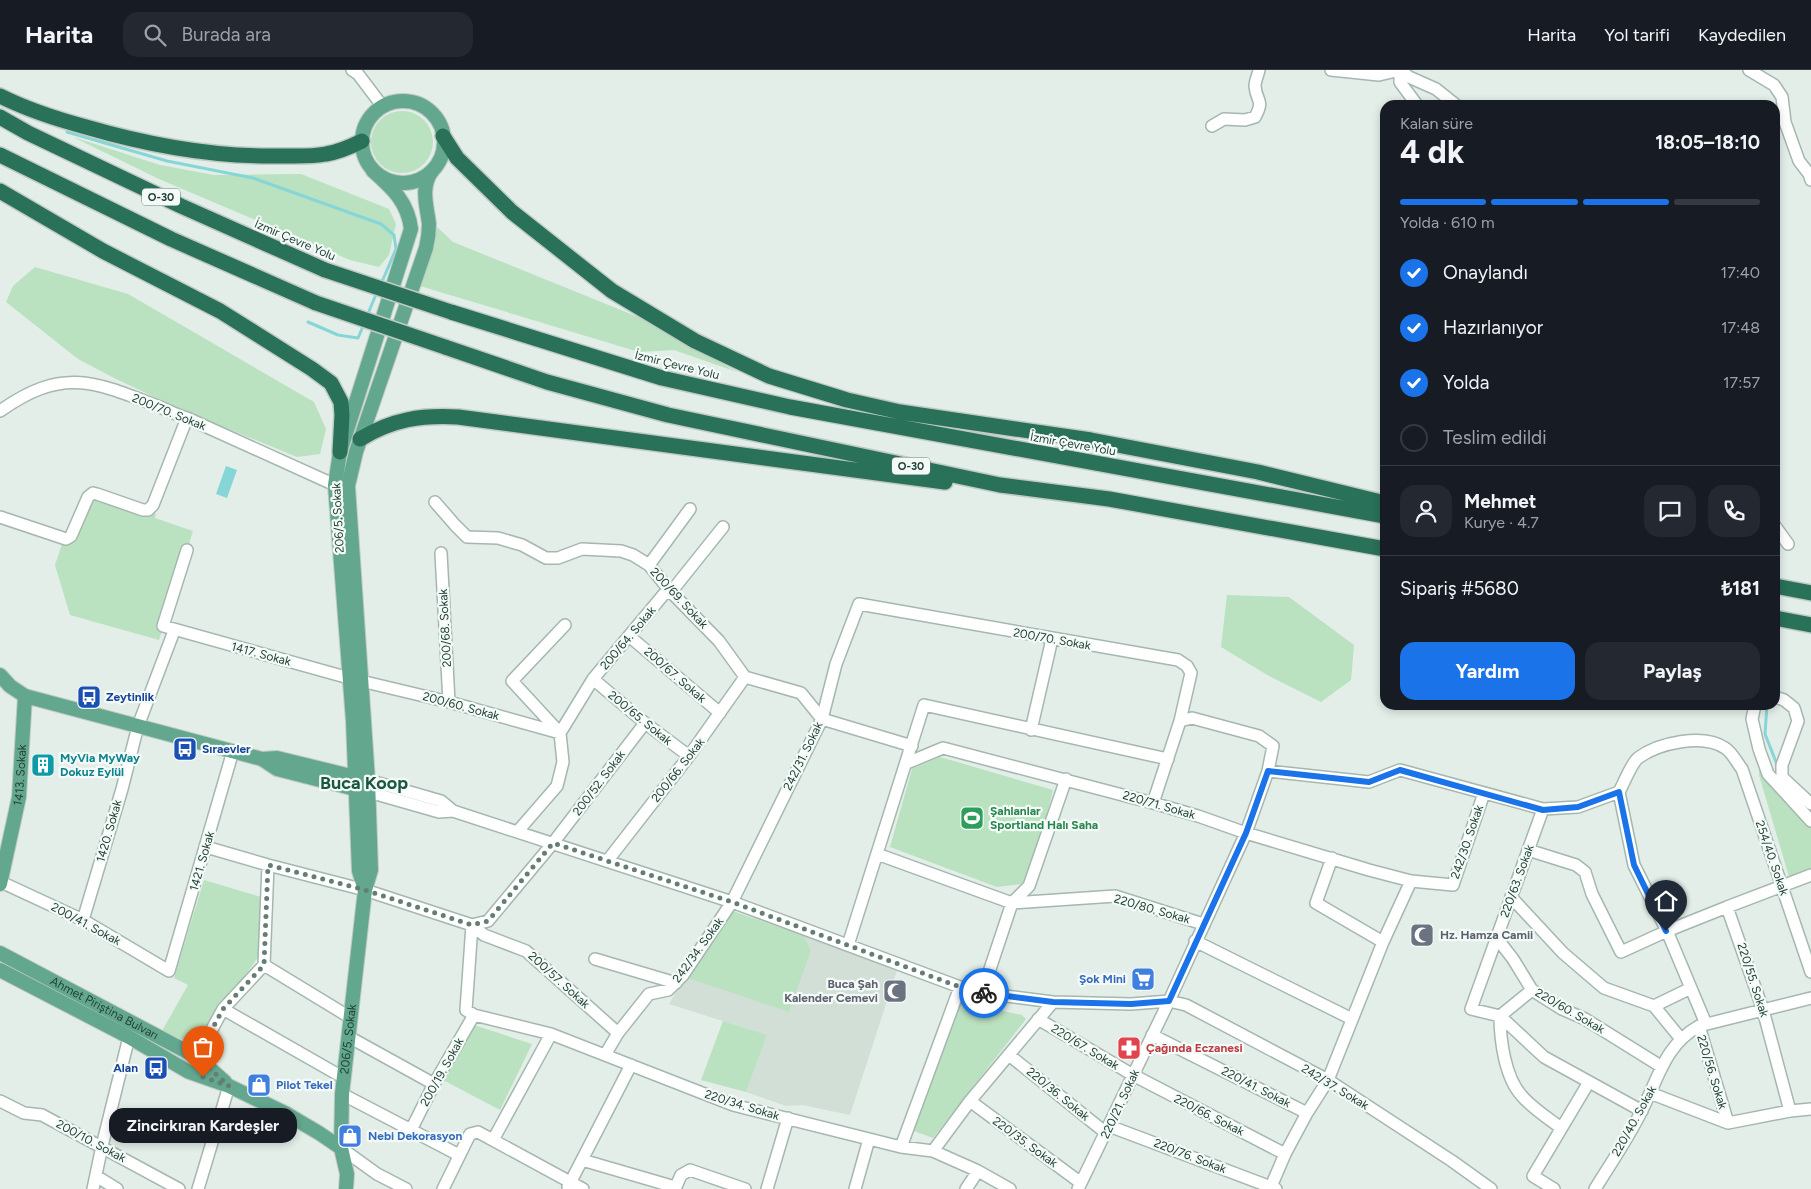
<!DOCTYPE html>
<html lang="tr">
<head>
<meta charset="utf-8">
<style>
	:root { --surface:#171b24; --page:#242831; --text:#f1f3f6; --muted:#9ea1a6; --line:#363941; --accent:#1a73e8 }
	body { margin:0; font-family:Figtree,sans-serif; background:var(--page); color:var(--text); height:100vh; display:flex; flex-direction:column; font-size:19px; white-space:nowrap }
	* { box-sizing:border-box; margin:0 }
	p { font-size:16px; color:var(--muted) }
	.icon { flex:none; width:28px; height:28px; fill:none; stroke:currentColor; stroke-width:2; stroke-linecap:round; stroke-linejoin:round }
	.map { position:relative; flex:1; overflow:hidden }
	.sheet { position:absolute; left:1380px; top:30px; width:400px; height:610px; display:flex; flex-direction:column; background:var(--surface); border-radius:15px; box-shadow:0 2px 8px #0003 }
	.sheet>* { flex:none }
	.pin { position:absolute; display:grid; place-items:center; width:42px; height:42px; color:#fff; margin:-51px -21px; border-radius:50% 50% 50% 0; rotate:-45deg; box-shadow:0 0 5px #0007 }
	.pin .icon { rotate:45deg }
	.courier { position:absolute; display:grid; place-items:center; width:50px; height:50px; margin:-25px; border:4px solid #1a73e8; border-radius:50%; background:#fff; color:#222; box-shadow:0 1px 6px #0007 }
	.bubble { position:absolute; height:35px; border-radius:15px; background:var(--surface); box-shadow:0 2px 8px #0003; font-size:16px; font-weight:700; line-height:35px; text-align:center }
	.overview em { font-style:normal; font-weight:700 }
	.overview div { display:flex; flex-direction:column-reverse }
	.overview { display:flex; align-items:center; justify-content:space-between; height:85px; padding:0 20px }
	h1 { font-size:32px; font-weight:700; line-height:38px }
	.bar { display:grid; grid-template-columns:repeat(4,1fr); gap:8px 5px; align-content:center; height:60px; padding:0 20px }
	.bar i { height:6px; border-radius:4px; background:var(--line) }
	.bar .on { background:var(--accent) }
	.bar p { grid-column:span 4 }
	.line { display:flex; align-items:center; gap:12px; padding:0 20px; border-top:1px solid var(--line) }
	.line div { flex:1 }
	.round { display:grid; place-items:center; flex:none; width:52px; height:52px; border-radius:15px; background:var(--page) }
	ol { padding:0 20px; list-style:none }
	li { display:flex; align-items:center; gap:15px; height:55px }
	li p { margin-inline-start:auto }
	li .icon { padding:5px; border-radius:50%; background:var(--accent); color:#fff; stroke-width:4 }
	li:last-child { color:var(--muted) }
	li i { width:28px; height:28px; border:2px solid var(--line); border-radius:50% }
	.button { display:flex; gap:10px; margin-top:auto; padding:10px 20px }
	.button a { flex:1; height:58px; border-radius:15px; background:var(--accent); color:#fff; font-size:20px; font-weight:700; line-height:58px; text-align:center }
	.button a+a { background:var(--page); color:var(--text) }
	header { display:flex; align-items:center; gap:30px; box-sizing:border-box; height:70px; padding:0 25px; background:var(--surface); border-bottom:1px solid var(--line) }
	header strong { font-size:24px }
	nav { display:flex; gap:28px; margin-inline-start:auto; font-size:18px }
	.search { width:350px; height:45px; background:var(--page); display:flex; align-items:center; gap:12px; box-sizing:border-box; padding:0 18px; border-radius:15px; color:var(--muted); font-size:19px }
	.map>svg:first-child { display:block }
	.built { fill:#d1dfd7 }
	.green { fill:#bae1c0 }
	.water { fill:#86d6d8 }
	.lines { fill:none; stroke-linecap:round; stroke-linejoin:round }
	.stream { stroke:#86d6d8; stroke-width:3 }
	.minor-casing { stroke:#a5b7af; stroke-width:14 }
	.major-casing { stroke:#c1cac6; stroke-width:16 }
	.highway-casing { stroke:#c1cac6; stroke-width:18 }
	.minor { stroke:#fff; stroke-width:11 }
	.major { stroke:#63a88e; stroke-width:14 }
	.highway { stroke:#297159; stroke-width:15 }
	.highway-bridge-casing { stroke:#c1cac6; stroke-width:18; stroke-linecap:butt }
	.highway-bridge { stroke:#297159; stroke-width:15 }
	.done { stroke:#657e74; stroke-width:5; stroke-dasharray:0 9 }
	.route { stroke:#1a73e8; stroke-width:6 }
	.labels { text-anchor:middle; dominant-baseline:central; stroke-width:4.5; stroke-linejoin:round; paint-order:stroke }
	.shield { fill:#f4faf7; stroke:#60796f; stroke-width:1 }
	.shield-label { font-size:11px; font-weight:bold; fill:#214235 }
	.street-label { font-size:12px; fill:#214235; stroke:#f4faf7 }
	.transit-label { font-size:12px; font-weight:bold; fill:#164399; stroke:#f4faf7; text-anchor:start }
	.culture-label { font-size:12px; font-weight:bold; fill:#0d838f; stroke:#f4faf7; text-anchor:start }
	.leisure-label { font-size:12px; font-weight:bold; fill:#27864d; stroke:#f4faf7; text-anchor:start }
	.worship-label { font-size:12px; font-weight:bold; fill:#5b616d; stroke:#f4faf7; text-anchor:start }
	.shop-label { font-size:12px; font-weight:bold; fill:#366cbe; stroke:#f4faf7; text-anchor:start }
	.health-label { font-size:12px; font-weight:bold; fill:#be3a42; stroke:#f4faf7; text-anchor:start }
	.district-label { font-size:18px; font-weight:bold; fill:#1a5740; stroke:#f4faf7 }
</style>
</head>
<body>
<header>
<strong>Harita</strong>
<div class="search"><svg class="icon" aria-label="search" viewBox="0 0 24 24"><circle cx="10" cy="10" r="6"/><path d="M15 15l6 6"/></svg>Burada ara</div>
<nav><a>Harita</a><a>Yol tarifi</a><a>Kaydedilen</a></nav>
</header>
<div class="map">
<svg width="1811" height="1119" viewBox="0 0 1811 1119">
	<rect width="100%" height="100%" fill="#e3eee8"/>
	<path class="built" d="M804,866L897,900L850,1045L802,1035L786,1036L746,1022L767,965L669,934L685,907L811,880Z"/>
	<path class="green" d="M371 72a31 31 0 1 1 62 0a31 31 0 1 1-62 0Z
		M73,67L160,95L214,105L301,104L389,139L396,154L389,185L379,197L350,190L159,109Z
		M437,157L453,172L643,249L737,302L674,280L639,282L420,216Z
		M35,197L128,224L314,332L326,359L320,384L297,387L180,339L114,308L78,289L6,232L13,216Z
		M88,427L156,444L155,448L193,461L159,570L70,545L55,495L64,468Z
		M1227,525L1289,527L1354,575L1351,610L1321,632L1269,606L1221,577Z
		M940,687L1053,720L1030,813L997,817L890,777L912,699Z
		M1759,694H1769L1780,712L1811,745V801L1790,810L1759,705Z
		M204,810L261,827L259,886L195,975L162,961L188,915L174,908Z
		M733,841L804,866L811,880L789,942L685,907Z
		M961,932L1022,945L1026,949L933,1068L911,1060Z
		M723,951L767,965L746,1022L701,1010Z
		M474,955L532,974L500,1040L443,1010Z"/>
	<path class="water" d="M226,396L237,400L227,428L216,424Z"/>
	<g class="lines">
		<path class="stream" d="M67,62L167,91L253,108L381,154L394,165L396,179L381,214
			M367,246L377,222
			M308,252L338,265L358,268L364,254
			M1767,635L1765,664L1778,697"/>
		<g class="minor-casing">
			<path id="minor" d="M352,0L358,4L383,37
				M1331,0L1379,5L1400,0V12L1417,35
				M1400,0L1409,7L1436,19L1456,35
				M1749,0L1774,15L1782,27L1785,52L1799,91L1809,104L1811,110
				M1212,56L1224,49L1245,50L1255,47C1265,29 1256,32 1255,16C1255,11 1258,5 1259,0
				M0,341C61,298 91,310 155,335C166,339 176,345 187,348L335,415
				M435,432L455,455L467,467L498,468L522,475L546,488H558L582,479L621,481L633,485L649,495L671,522L719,571L745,607L801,623L822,649L912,676
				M0,447L66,469L71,466L88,427L93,423L97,424L143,440H148L153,435L187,348
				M1775,456L1788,474
				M187,480L163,556L349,608
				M441,483L449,632
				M649,495L690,439
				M629,566L720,643
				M593,609L645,653L689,686
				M361,611L449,632L560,663L593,609L664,524L671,522L723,457
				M1775,627L1784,630L1794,638L1798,651L1782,695V707L1811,734
				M1755,635L1752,649L1759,679L1768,704L1811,751
				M1031,660L1052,569
				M907,693L943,678L1153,733L1198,746L1246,763L1369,800L1411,811L1453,815L1484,723
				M1268,701L1369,712L1400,700L1543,739L1578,737L1619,722C1624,713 1631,694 1638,688C1658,673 1703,663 1725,678C1732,682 1737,693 1742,699L1811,902
				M368,710L441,731L453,741
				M369,722L439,742L453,741L732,832L960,917L982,923L1053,932L1131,934L1169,931L1186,935L1328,1010L1452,1091L1491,1119
				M1619,722L1634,795L1667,861L1706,954
				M1543,739L1471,939L1500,946C1500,970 1505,1008 1522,1026C1532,1038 1548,1048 1561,1058
				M518,761L557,716L563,692L560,663L512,611L565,555
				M206,777L268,795L365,820L472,855L466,940L474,945L551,964L733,1035L901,1077L933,1081L978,1101L1010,1119
				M1528,780L1576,795L1585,802L1592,824L1621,882L1667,861L1727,837
				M877,784L1012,833L1115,826L1203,854
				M1332,788L1316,833L1383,872
				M608,790L689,686L745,607
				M1,812L83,850L169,901L233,681
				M1511,827L1563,883L1604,918L1654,936L1681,969
				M83,850L122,719L138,656L174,561
				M472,855L488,851L553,773L645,653
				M472,855L484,865L526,881L618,963L605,985
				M1496,867L1513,889L1532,920L1562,939L1585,949L1662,997
				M1195,871L1352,949
				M848,875L924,635L1168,689
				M595,889L676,913
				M264,895L351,948
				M1532,920L1500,946L1544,987L1642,1041
				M982,923L1012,833L1029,816L1066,709
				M1654,936L1691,918
				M223,939L344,1008
				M1038,949L1133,1005L1285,1084
				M1699,956L1728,1053L1790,1041L1811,1039
				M618,963L649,924L668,920L683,905L732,832L822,649L836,594L859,534L1178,590L1187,596L1191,603L1180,651
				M1152,965L1307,1043
				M349,967L434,1014
				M1009,985L1106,1063
				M197,987L223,939L264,895L268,795
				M1650,1023L1728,1053
				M342,1024L459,1085
				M0,1031L24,1043L42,1045L179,1119
				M970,1031L1081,1113
				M1790,1041L1763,940L1727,837L1811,805
				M1109,1056L1276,1119
				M411,1060L434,1014L474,945
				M493,1070L551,964
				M901,1077L960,917
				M341,1078L377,1104L406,1119
				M933,1081L970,1031L1053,932
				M582,1090L675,1117
				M96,1106L117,1119
				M568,1117L631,995
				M93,1119L102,1076L129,967
				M198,1119L229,1016
				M443,1119L470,1064L478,1062L583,1119
				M675,1119L681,1105L690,1100L745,1119
				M767,1119L788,1048
				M855,1119L869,1069
				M966,1119L978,1101
				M1078,1119L1169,931L1246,763L1268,701L1273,676L1259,666L1192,648L1180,651L1153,733
				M1270,1119L1285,1084L1307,1043L1328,1010L1383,872L1411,811
				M1554,1119L1533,1106L1589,1012
				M1595,1119C1611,1093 1629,1067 1642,1040C1659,1007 1665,975 1699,956L1811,928"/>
		</g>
		<g class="major-casing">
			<g id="major">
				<circle cx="403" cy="72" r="41"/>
				<path d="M0,605L10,616L25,626L262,689L277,699L363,721"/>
				<path d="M262,689L277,688L363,709"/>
				<path id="s1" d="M0,814L19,727L25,626"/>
				<path d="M365,820L359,801L353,651L335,415L340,382L411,159C408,132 392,118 373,101"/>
				<path id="s2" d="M0,883L197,987L225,1012"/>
				<path d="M0,900L129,967L189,1002L229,1016L285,1043L319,1063L341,1078"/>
				<path id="s3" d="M346,1119L347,1104L341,1078L342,1024L365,820L371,800L368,710L348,416L356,382L426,178C428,170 429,163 429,154C427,136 420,118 432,101"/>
			</g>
		</g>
		<g class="highway-casing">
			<path id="highway" d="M0,26C28,40 56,49 86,57C148,75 212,87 277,86C293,86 311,87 326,84C339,82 350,77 362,71
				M0,47L28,63L181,136L325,200
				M443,66L457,88L512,142L612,221L695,271L769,306L847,330L900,342L1091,370L1258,402L1385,433
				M0,85L171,169L316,233
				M0,121L103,181L220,241L312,299L331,313L341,332L342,345L340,382
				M451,242L662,308L790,337L1385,446
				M445,277L547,312L668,345L1000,415L1109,429L1385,479
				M360,369C393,349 421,345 458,347L945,412
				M1775,516L1811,523
				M1775,548L1811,555"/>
		</g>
		<use href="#minor" class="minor"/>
		<use href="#major" class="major"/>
		<use href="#highway" class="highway"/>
		<g class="highway-bridge-casing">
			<path id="highway-bridge" d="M325,200L451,242
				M316,233L445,277"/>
		</g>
		<use href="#highway-bridge" class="highway-bridge"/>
	</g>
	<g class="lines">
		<path class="done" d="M203,1007L229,1016L197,987L223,939L264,895L268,795L365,820L472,855L488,851L553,773L732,832L960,917L984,923"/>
		<path class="route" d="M984,923L1053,932L1131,934L1169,931L1246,763L1268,701L1369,712L1400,700L1543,740L1578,737L1619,722L1634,795L1666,861"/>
	</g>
	<defs>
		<g id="bus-square" transform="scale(1.25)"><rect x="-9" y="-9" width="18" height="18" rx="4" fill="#1a4fb4" stroke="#f4faf7"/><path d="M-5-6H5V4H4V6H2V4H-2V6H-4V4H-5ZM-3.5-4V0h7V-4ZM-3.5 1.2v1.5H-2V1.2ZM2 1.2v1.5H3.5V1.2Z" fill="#fff"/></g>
		<g id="building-square" transform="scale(1.25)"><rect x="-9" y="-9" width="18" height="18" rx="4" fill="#0f9aa8" stroke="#f4faf7"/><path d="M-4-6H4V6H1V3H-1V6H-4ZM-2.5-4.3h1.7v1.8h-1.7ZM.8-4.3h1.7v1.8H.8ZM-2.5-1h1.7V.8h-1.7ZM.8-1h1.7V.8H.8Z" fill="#fff"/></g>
		<g id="stadium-square" transform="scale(1.25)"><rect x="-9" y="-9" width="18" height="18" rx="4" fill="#2e9e5b" stroke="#f4faf7"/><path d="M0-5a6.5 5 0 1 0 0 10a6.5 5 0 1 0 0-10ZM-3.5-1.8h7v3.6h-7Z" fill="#fff"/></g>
		<g id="mosque-square" transform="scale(1.25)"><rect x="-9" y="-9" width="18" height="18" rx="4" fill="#6b7280" stroke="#f4faf7"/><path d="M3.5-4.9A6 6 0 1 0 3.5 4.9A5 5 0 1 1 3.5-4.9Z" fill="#fff"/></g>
		<g id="supermarket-square" transform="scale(1.25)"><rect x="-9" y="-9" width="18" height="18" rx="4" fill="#3f7fe0" stroke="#f4faf7"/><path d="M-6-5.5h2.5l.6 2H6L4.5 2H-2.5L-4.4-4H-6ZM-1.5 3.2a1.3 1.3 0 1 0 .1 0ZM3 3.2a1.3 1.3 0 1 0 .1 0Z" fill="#fff"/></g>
		<g id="pharmacy-square" transform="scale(1.25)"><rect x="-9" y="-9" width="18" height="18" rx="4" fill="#e0444e" stroke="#f4faf7"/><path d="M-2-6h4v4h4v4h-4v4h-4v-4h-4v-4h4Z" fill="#fff"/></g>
		<g id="shop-square" transform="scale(1.25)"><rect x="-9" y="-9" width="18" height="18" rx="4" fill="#3f7fe0" stroke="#f4faf7"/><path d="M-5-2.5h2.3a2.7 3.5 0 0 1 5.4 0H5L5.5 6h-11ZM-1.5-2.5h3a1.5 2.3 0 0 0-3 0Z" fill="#fff"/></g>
	</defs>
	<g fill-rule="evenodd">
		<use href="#bus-square" x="89" y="627"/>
		<use href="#bus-square" x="185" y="679"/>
		<use href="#building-square" x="43" y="695"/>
		<use href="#stadium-square" x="972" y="748"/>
		<use href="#mosque-square" x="1422" y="865"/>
		<use href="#supermarket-square" x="1143" y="909"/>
		<use href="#mosque-square" x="895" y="921"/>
		<use href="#pharmacy-square" x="1129" y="978"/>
		<use href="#bus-square" x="156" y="998"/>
		<use href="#shop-square" x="259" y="1015"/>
		<use href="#shop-square" x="350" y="1066"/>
	</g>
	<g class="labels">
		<g class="shield">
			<rect x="142" y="118.5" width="38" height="17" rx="4"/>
			<rect x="892" y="387.5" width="38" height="17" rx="4"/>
		</g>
		<g class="shield-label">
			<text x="161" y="127">O-30</text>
			<text x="911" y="396">O-30</text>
		</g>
		<g class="street-label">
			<text transform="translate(295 170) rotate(23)">İzmir Çevre Yolu</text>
			<text transform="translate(677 295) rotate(14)">İzmir Çevre Yolu</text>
			<text transform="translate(169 342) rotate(22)">200/70. Sokak</text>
			<text transform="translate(1073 374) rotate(10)">İzmir Çevre Yolu</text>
			<text transform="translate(338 448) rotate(-93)">206/5. Sokak</text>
			<text transform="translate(679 528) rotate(47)">200/69. Sokak</text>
			<text transform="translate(445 558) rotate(-93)">200/68. Sokak</text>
			<text transform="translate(628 568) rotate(-50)">200/64. Sokak</text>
			<text transform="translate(1052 569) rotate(10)">200/70. Sokak</text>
			<text transform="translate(261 584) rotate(15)">1417. Sokak</text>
			<text transform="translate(675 605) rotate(41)">200/67. Sokak</text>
			<text transform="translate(461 636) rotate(15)">200/60. Sokak</text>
			<text transform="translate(640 648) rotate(39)">200/65. Sokak</text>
			<text transform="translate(803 686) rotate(-64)">242/31. Sokak</text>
			<text transform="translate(678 700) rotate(-52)">200/66. Sokak</text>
			<text stroke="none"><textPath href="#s1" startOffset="111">1413. Sokak</textPath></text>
			<text transform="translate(599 713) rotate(-53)">200/52. Sokak</text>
			<text transform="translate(1159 735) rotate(16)">220/71. Sokak</text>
			<text transform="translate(109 761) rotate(-74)">1420. Sokak</text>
			<text transform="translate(1467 772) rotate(-71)">242/30. Sokak</text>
			<text transform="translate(1772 788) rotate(71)">254/40. Sokak</text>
			<text transform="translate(202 791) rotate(-74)">1421. Sokak</text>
			<text transform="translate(1517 811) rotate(-70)">220/63. Sokak</text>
			<text transform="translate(1152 839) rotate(16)">220/80. Sokak</text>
			<text transform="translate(86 854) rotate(28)">200/41. Sokak</text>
			<text transform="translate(698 880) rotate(-54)">242/34. Sokak</text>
			<text transform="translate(559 910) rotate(42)">200/57. Sokak</text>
			<text transform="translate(1753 910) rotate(72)">220/55. Sokak</text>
			<text stroke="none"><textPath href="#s2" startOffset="118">Ahmet Piriştina Bulvarı</textPath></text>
			<text transform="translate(1570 941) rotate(30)">220/60. Sokak</text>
			<text stroke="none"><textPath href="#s3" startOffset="151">206/5. Sokak</textPath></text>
			<text transform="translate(1085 977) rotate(31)">220/67. Sokak</text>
			<text transform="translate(442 1002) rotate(-61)">200/19. Sokak</text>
			<text transform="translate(1712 1002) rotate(73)">220/56. Sokak</text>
			<text transform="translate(1256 1017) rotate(27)">220/41. Sokak</text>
			<text transform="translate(1335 1017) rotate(31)">242/37. Sokak</text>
			<text transform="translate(1058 1024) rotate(39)">220/36. Sokak</text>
			<text transform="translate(1120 1034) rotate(-65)">220/21. Sokak</text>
			<text transform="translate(742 1035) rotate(17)">220/34. Sokak</text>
			<text transform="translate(1209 1045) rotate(27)">220/66. Sokak</text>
			<text transform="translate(1634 1051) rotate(-61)">220/40. Sokak</text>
			<text transform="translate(91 1071) rotate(28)">200/10. Sokak</text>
			<text transform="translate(1025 1072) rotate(36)">220/35. Sokak</text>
			<text transform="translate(1190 1086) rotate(21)">220/76. Sokak</text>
		</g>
		<g class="transit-label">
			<text x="106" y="627">Zeytinlik</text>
			<text x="202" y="679">Sıraevler</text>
			<text x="138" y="998" text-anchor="end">Alan</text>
		</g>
		<g class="culture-label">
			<text x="60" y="688">MyVia MyWay<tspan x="60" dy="14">Dokuz Eylül</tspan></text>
		</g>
		<g class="leisure-label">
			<text x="990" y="741">Şahlanlar<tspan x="990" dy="14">Sportland Halı Saha</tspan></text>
		</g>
		<g class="worship-label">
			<text x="1440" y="865">Hz. Hamza Camii</text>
			<text x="878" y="914" text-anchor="end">Buca Şah<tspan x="878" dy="14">Kalender Cemevi</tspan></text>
		</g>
		<g class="shop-label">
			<text x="1126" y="909" text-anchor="end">Şok Mini</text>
			<text x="276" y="1015">Pilot Tekel</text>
			<text x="368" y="1066">Nebi Dekorasyon</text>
		</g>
		<g class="health-label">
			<text x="1146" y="978">Çağında Eczanesi</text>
		</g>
		<g class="district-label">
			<text x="364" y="713">Buca Koop</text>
		</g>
	</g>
</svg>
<div class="pin" style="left:203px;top:1007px;background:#ea580c"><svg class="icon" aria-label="bag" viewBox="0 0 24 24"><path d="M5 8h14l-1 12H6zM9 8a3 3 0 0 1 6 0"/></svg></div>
<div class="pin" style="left:1666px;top:861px;background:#1f2937"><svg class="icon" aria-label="home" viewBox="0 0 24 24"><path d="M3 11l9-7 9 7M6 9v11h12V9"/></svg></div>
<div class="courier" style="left:984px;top:923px"><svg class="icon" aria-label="bike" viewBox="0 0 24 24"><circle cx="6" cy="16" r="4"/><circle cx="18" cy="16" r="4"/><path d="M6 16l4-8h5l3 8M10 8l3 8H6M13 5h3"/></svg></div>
<div class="bubble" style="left:109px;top:1038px;width:188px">Zincirkıran Kardeşler</div>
<section class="sheet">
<div class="overview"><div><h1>4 dk</h1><p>Kalan süre</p></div><em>18:05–18:10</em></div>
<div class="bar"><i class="on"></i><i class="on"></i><i class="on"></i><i></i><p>Yolda · 610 m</p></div>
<ol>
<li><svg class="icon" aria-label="check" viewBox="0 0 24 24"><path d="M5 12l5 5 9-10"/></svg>Onaylandı<p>17:40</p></li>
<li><svg class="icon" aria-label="check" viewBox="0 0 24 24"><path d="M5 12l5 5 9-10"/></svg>Hazırlanıyor<p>17:48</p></li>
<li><svg class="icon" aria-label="check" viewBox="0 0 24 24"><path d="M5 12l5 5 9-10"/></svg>Yolda<p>17:57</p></li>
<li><i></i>Teslim edildi</li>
</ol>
<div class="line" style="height:90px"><a class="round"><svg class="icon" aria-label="person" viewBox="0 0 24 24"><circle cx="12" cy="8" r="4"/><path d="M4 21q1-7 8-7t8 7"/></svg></a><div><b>Mehmet</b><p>Kurye · 4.7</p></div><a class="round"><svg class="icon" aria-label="chat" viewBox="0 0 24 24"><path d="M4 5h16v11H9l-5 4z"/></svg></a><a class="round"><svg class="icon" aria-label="phone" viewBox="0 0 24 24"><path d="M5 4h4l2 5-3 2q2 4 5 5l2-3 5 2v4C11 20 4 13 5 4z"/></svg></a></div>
<div class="line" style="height:65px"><div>Sipariş #5680</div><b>₺181</b></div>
<div class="button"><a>Yardım</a><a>Paylaş</a></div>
</section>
</div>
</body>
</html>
